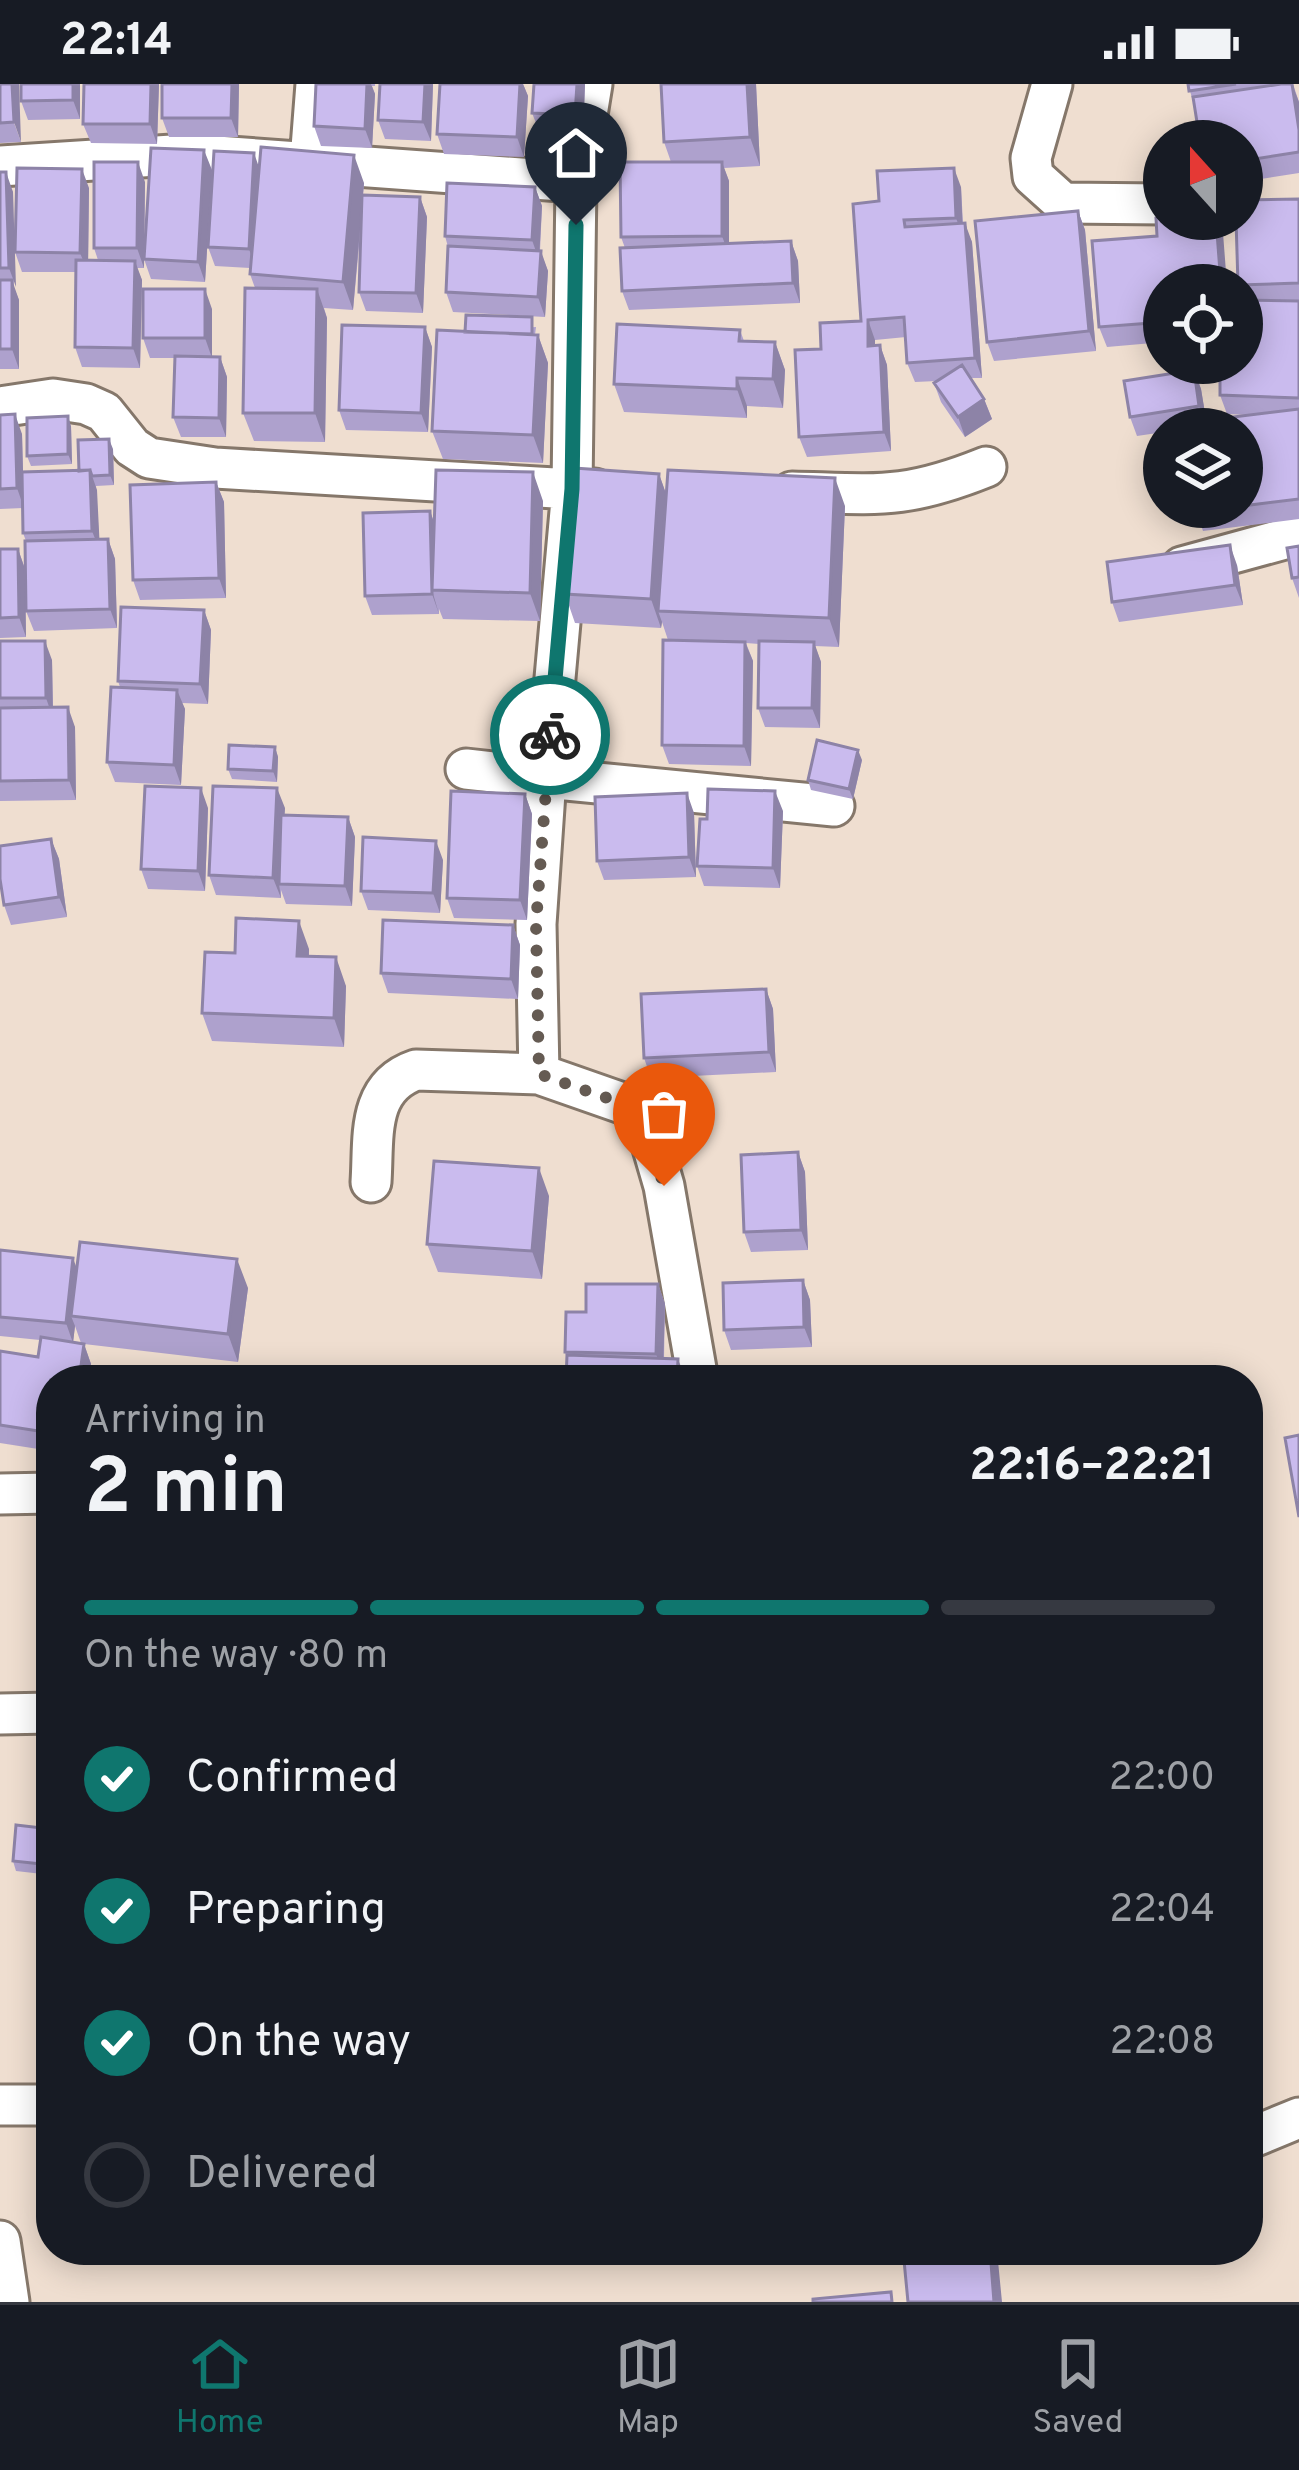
<!DOCTYPE html>
<html lang="en">
<head>
<meta charset="utf-8">
<style>
	:root { --surface:#171b24; --page:#20242c; --text:#f1f3f6; --muted:#9ea1a6; --line:#363941; --accent:#0f766e }
	body { margin:0; font-family:Overpass,sans-serif; background:var(--page); color:var(--text); height:100vh; display:flex; flex-direction:column; font-size:45px; white-space:nowrap }
	* { box-sizing:border-box; margin:0 }
	p { font-size:39px; color:var(--muted) }
	.icon { flex:none; width:66px; height:66px; fill:none; stroke:currentColor; stroke-width:2; stroke-linecap:round; stroke-linejoin:round }
	.map { position:relative; flex:1; overflow:hidden }
	.side { position:absolute; left:36px; top:1281px; width:1227px; height:900px; display:flex; flex-direction:column; background:var(--surface); border-radius:48px; box-shadow:0 6px 30px #0003 }
	.side>* { flex:none }
	.needle { width:78px; rotate:339deg }
	.tools { position:absolute; left:1143px; top:36px; display:grid; gap:24px }
	.tools a { display:grid; place-items:center; width:120px; height:120px; border-radius:50%; background:var(--surface); box-shadow:0 6px 30px #0003; font-size:60px }
	.pin { position:absolute; display:grid; place-items:center; width:102px; height:102px; color:#fff; margin:-123px -51px; border-radius:50% 50% 50% 0; rotate:-45deg; box-shadow:0 0 12px #0007 }
	.pin .icon { rotate:45deg }
	.courier { position:absolute; display:grid; place-items:center; width:120px; height:120px; margin:-60px; border:9px solid #0f766e; border-radius:50%; background:#fff; color:#222; box-shadow:0 3px 15px #0007 }
	.headline em { font-style:normal; font-weight:700 }
	.headline div { display:flex; flex-direction:column-reverse }
	.headline { display:flex; align-items:center; justify-content:space-between; height:204px; padding:0 48px }
	h1 { font-size:78px; font-weight:700; line-height:90px }
	.bar { display:grid; grid-template-columns:repeat(4,1fr); gap:18px 12px; align-content:center; height:144px; padding:0 48px }
	.bar i { height:15px; border-radius:9px; background:var(--line) }
	.bar .active { background:var(--accent) }
	.bar p { grid-column:span 4 }
	ol { padding:0 48px; list-style:none }
	li { display:flex; align-items:center; gap:36px; height:132px }
	li p { margin-inline-start:auto }
	li .icon { padding:12px; border-radius:50%; background:var(--accent); color:#fff; stroke-width:4 }
	li:last-child { color:var(--muted) }
	li i { width:66px; height:66px; border:6px solid var(--line); border-radius:50% }
	.status { display:flex; justify-content:space-between; align-items:center; height:84px; padding:0 60px; background:var(--surface); direction:ltr }
	.status svg { height:33px; fill:currentColor }
	.menu { display:flex; justify-content:space-around; align-items:center; height:168px; border-top:3px solid var(--line); background:var(--surface); font-size:33px; color:var(--muted) }
	.menu a { display:grid; justify-items:center; gap:6px }
	.menu .active { color:var(--accent) }
	.map>svg:first-child { display:block }
	.lines { fill:none; stroke-linecap:round; stroke-linejoin:round }
	.minor-casing { stroke:#85776a; stroke-width:45 }
	.minor { stroke:#fff; stroke-width:39 }
	.wall { fill:#aea1cd; fill-rule:evenodd }
	.shaded-wall { fill:#8d83a7 }
	.building { fill:#cabbee; stroke:#8d83a7; stroke-width:3 }
	.done { stroke:#655b53; stroke-width:12; stroke-dasharray:0 21.6 }
	.route { stroke:#0f766e; stroke-width:15 }
</style>
</head>
<body>
<div class="status"><b>22:14</b><svg viewBox="0 0 49 12"><path d="M0 12V9h3v3zM5 12V6h3v6zM10 12V3h3v9zM15 12V0h3v12zM26 1h20v11H26zM47 4h2v5h-2z"/></svg></div>
<div class="map">
<svg width="1299" height="2218" viewBox="0 0 1299 2218">
	<rect width="100%" height="100%" fill="#efded0"/>
	<g class="lines">
		<g class="minor-casing">
			<path id="minor" d="M1052,0L1031,74L1033,92L1063,119L1164,120
				M310,77L316,0
				M0,82L188,70L576,98L572,405L215,384L149,374L132,363L104,328L86,320L53,315L0,323
				M576,98L592,0
				M792,408C877,410 904,416 986,383
				M1182,483L1299,451
				M466,685L546,694L572,405H595
				M539,990L536,840L546,694L834,722
				M371,1098C374,1054 366,1003 416,986L539,990L642,1026L664,1102L698,1296
				M0,1410L51,1409
				M0,1630L51,1629
				M0,2021H51
				M1248,2055L1299,2034
				M0,2157L9,2218"/>
		</g>
		<use href="#minor" class="minor"/>
	</g>
	<path class="wall" d="M0,0L21,58L0,59Z
		M80,0V35L28,36L21,17Z
		M84,0H159L157,60L91,59L83,40Z
		M162,0H239L238,53H169L162,34Z
		M316,0H375V2H372L375,10L372,64L321,62L314,42Z
		M433,0L431,57L385,55L378,36Z
		M440,0H523L528,12L524,73L444,70L437,50Z
		M585,0L583,51L540,49L532,29Z
		M661,0H756L760,82L724,84L729,97V160L791,157L798,177L800,219L629,226L622,207L625,164L621,153L671,78L664,58Z
		M1188,0H1293L1299,18V89L1242,98V57L1194,21Z
		M259,82L364,99L363,111L420,113L427,133L423,229L366,227L359,208L362,131L353,226L324,224L327,234L325,358L254,357L243,329L255,204L250,190V184L215,182L208,163Z
		M212,86L205,198L151,195L144,175Z
		M0,88L13,108L14,204L19,216V285H0Z
		M145,98L144,184H137L142,196L140,284L82,283L75,263L76,188H22L15,168L89,104L88,176H98L94,164Z
		M535,103L542,122L540,167L548,187L545,233L453,228L446,208L448,163L445,152Z
		M961,103L963,139L972,158L982,294H970L984,315L992,335L965,353L941,318L934,299L937,297L915,298L907,279L906,253L875,256V261H880L887,281L891,367L807,373L799,353L821,265L861,237L879,117Z
		M1299,115V435L1203,447L1195,423H1242V345H1164V348L1137,352L1130,333L1194,286L1201,305L1206,336L1247,331L1227,330L1220,311L1244,217L1242,201Z
		M1078,127L1085,146L1096,267L994,277L987,258Z
		M1223,149L1164,201V258L1107,263L1099,243Z
		M212,225V273H220L227,293L226,353H181L173,333L175,274H150L143,254Z
		M425,243L432,263L428,348L346,346L339,326Z
		M536,243L535,251H538L548,279L543,379L443,375L432,347L465,248Z
		M740,246L744,257L775,258L785,286L783,324L747,322V334L624,328L614,300Z
		M0,331L22,350L23,388L79,387L113,365L114,401L96,402L99,455H108L115,475L117,544L34,547L26,527V457L23,449V424L0,425Z
		M71,342L72,380L31,382L27,372Z
		M659,390L666,410L845,422L839,563L815,562L821,578L820,644L765,643L758,624L759,560L746,559L753,577L751,682L669,680L662,661L668,556L662,538L661,544L575,539L565,510Z
		M216,398L224,418L226,514L140,516L133,496Z
		M543,417L540,537L443,535L439,525V530L372,531L365,512L430,427L434,438Z
		M1299,462V514L1292,494Z
		M0,465H18L25,485L26,553L0,554Z
		M1237,481L1243,521L1119,538L1112,518Z
		M204,526L211,546L208,620L182,619L185,625L181,701L115,698L107,678L120,603L118,597Z
		M0,557L52,576L53,623L75,643L76,716L0,717Z
		M275,663L278,673L277,698L232,695L228,685Z
		M862,676L853,715L811,706L808,696Z
		M525,710L532,730L527,836L454,834L447,814Z
		M208,724L205,807L148,805L141,785Z
		M285,724L284,731L348,733L355,753L352,822L286,820L281,806V814L216,811L209,791Z
		M783,727L780,804L704,802L697,782Z
		M694,729L696,793L604,796L597,777Z
		M51,755L59,775L67,833L11,841L4,821Z
		M443,776L440,829L368,826L361,807Z
		M513,841L520,861L518,915L388,909L381,889Z
		M309,865V872L346,902L344,963L212,957L202,929Z
		M766,905L773,925L776,988L651,994L644,974Z
		M798,1068L805,1088L808,1166L751,1168L744,1148Z
		M549,1112L542,1195L438,1188L427,1160Z
		M0,1166L77,1185L248,1204L238,1278L84,1260L91,1280L89,1296H51V1367L0,1359V1267L38,1273L40,1256L0,1252ZM75,1242L81,1259L73,1258Z
		M803,1196L810,1216L812,1263L731,1266L724,1246Z
		M658,1200L665,1220L664,1274H567L565,1268L586,1228Z
		M51,1745V1791L16,1787L13,1777Z"/>
	<path class="shaded-wall" d="M12,0H19L21,58L14,38Z
		M73,0H80V35L73,16Z
		M151,0H159L157,60L150,40Z
		M232,0H239L238,53L231,34Z
		M367,0H371L375,10L372,64L365,45Z
		M425,0H433L431,57L423,38Z
		M520,0H523L528,12L524,73L517,53Z
		M577,0H585L583,51L575,31Z
		M747,0H756L760,82L750,53Z
		M1292,0L1299,18V46Z
		M204,66L212,86L205,198L198,178Z
		M254,69L261,89L256,185L249,165Z
		M354,71L364,99L353,226L343,198Z
		M138,78L145,98L144,184L137,164Z
		M722,78L729,97V171L722,152Z
		M954,84L961,103L963,153L956,134Z
		M82,85L89,104L88,188L80,169Z
		M6,88L13,108L16,203L9,184Z
		M535,103L542,122L539,176L532,156Z
		M420,113L427,133L423,229L416,209Z
		M1078,127L1085,146L1096,267L1089,247Z
		M1216,135H1218L1223,149L1227,201H1221Z
		M965,139L972,158L982,294L975,274Z
		M791,157L798,177L800,219L793,199Z
		M541,167L548,187L545,233L538,213Z
		M135,177L142,196L140,284L133,264Z
		M12,196L19,216V285L12,265Z
		M205,205L212,225V274L205,254Z
		M317,205L327,234L325,358L315,329Z
		M868,236L875,256V281L868,262Z
		M425,243L432,263L428,348L421,329Z
		M538,251L548,279L543,379L533,351Z
		M775,258L785,286L783,324L773,295Z
		M880,261L887,281L891,367L884,348Z
		M220,273L227,293L226,353L219,334Z
		M1194,286L1201,305L1207,341L1199,322Z
		M737,294L747,322V334L737,305Z
		M984,315L992,335L965,353L958,333Z
		M15,330L22,350L24,424L17,404Z
		M68,332L71,342L72,380L68,370Z
		M109,355L113,365L114,401L110,391Z
		M90,386L97,406L100,467L92,447Z
		M533,388L543,417L540,537L530,509Z
		M659,390L669,418L658,527L662,538L661,544L651,515Z
		M835,394L845,422L839,563L829,534Z
		M216,398L224,418L226,514L219,494Z
		M430,427L437,447L432,506L439,530L432,510Z
		M108,455L115,475L117,544L110,525Z
		M1230,461L1237,481L1243,521L1235,501Z
		M18,465L25,485L26,553L19,533Z
		M204,526L211,546L208,620L200,600Z
		M45,557L52,576L53,634L46,614Z
		M745,558L753,577L751,682L744,662Z
		M814,558L821,578L820,644L812,624Z
		M177,606L185,625L181,701L174,681Z
		M68,623L75,643L76,716L69,696Z
		M275,663L278,673L277,698L273,687Z
		M858,666L862,676L853,715L849,705Z
		M201,704L208,724L205,807L198,787Z
		M277,704L285,724L281,800H279L281,814L273,794Z
		M775,707L783,727L780,804L773,784Z
		M687,709L694,729L696,793L689,773Z
		M525,710L532,730L527,836L520,816Z
		M348,733L355,753L352,822L345,802Z
		M51,755L59,775L67,833L59,813Z
		M436,757L443,776L440,829L433,809Z
		M299,837L309,865L308,900L297,872Z
		M513,841L520,861L518,915L511,895Z
		M336,873L346,902L344,963L334,934Z
		M766,905L773,925L776,988L769,968Z
		M798,1068L805,1088L808,1166L801,1146Z
		M539,1084L549,1112L542,1195L532,1167Z
		M73,1174L80,1193L71,1232L75,1242L73,1259L66,1239Z
		M237,1175L248,1204L238,1278L228,1250Z
		M803,1196L810,1216L812,1263L804,1243Z
		M658,1200L665,1220L663,1289L656,1270Z
		M84,1260L91,1280L89,1296H79Z
		M678,1275L686,1296H677Z
		M990,2166H995L998,2177L1002,2218H994Z"/>
	<path class="building" d="M0,0H12L14,38L0,39Z
		M21,0H73V16L21,17Z
		M84,0H151L150,40H83Z
		M162,0H232L231,34H162Z
		M316,0H367L365,45L314,42Z
		M380,0H425L423,38L378,36Z
		M440,0H520L517,53L437,50Z
		M534,0H577L575,31L532,29Z
		M661,0H747L750,53L664,58Z
		M1188,0H1236L1189,7Z
		M1281,0H1292L1299,46V68L1242,77V57H1200L1193,13Z
		M261,63L354,71L343,198L250,190Z
		M151,64L204,66L198,178L144,175Z
		M214,67L254,69L249,165L208,163Z
		M94,78H138L137,164H94Z
		M620,78H722V152L621,153Z
		M17,84L82,85L80,169L15,168Z
		M954,84L956,134L904,136L905,143L965,139L975,274L907,279L904,233L868,236V262L880,261L884,348L799,353L795,266L821,265L820,239L861,237L853,120L879,117L877,87Z
		M0,88H6L9,184H0Z
		M447,99L535,103L532,156L445,152Z
		M362,111L420,113L416,209L359,208Z
		M1299,115V199L1238,201L1236,135H1242V116Z
		M1078,127L1089,247L987,258L975,137Z
		M1164,133V135H1216L1221,201H1164V238L1099,243L1092,157L1157,152L1156,134Z
		M791,157L793,199L622,207L620,164Z
		M448,162L541,167L538,213L446,208Z
		M76,176L135,177L133,264L75,263Z
		M0,196H12V265H0Z
		M245,204L317,205L315,329H243Z
		M143,205H205V254H143Z
		M1242,216L1299,217V314L1220,311V279H1242Z
		M466,231L532,233V250L465,248Z
		M617,240L740,246L739,257L775,258L773,295L737,294V305L614,300Z
		M342,241L425,243L421,329L339,326Z
		M437,246L538,251L533,351L432,347Z
		M175,272L220,273L219,334L173,333Z
		M962,281L984,315L958,333L934,299Z
		M1194,286L1199,322L1130,333L1124,297Z
		M1299,325V415L1242,422V345H1185L1184,339Z
		M15,330L17,404L0,405V331Z
		M68,332V370L27,372V334Z
		M109,355L110,391L92,392L90,386L79,387L78,356Z
		M574,384L659,390L651,515L565,510Z
		M90,386L92,447L23,449L22,388Z
		M436,386L533,388L530,509L432,506Z
		M668,386L835,394L829,534L658,527Z
		M216,398L219,494L133,496L130,401Z
		M1195,423H1232L1195,428Z
		M430,427L432,510L365,512L363,429Z
		M108,455L110,525L26,527L25,457Z
		M1230,461L1235,501L1112,518L1107,478Z
		M1299,462V493L1292,494L1287,464Z
		M0,465H18L19,533L0,534Z
		M121,523L204,526L200,600L118,597Z
		M663,556L745,558L744,662L662,661Z
		M0,557H45L46,614H0Z
		M759,557L814,558L812,624H758Z
		M111,603L177,606L174,681L107,678Z
		M68,623L69,696L0,697V624Z
		M817,656L858,666L849,705L808,696Z
		M229,661L275,663L273,687L228,685Z
		M145,702L201,704L198,787L141,785Z
		M213,702L277,704L273,794L209,791Z
		M708,705L775,707L773,784L697,782L700,735H707Z
		M451,707L525,710L520,816L447,814Z
		M687,709L689,773L597,777L595,713Z
		M281,731L348,733L345,802L279,800Z
		M363,753L436,757L433,809L361,807Z
		M51,755L59,813L4,821L0,795V762Z
		M236,834L299,837L297,872L336,873L334,934L202,929L205,868L235,869Z
		M383,836L513,841L511,895L381,889Z
		M766,905L769,968L644,974L641,910Z
		M798,1068L801,1146L744,1148L741,1071Z
		M434,1077L539,1084L532,1167L427,1160Z
		M80,1158L237,1175L228,1250L71,1232Z
		M0,1166L73,1174L66,1239L0,1233Z
		M803,1196L804,1243L724,1246L723,1199Z
		M586,1200H658L656,1270L565,1268L566,1228H586Z
		M41,1253L84,1260L79,1296H51V1349L0,1341V1267L38,1273Z
		M567,1271L678,1275L677,1296H566Z
		M1299,1351V1433L1285,1354Z
		M16,1741L51,1745V1781L13,1777Z
		M903,2166H990L994,2218H908Z
		M891,2208L892,2218H813V2215Z"/>
	<g class="lines">
		<path class="done" d="M550,651L536,840L539,990L641,1026L664,1102"/>
		<path class="route" d="M550,651L572,405L576,141"/>
	</g>
</svg>
<div class="tools">
<a><svg class="needle" viewBox="-14 -14 28 28"><path d="M0-13l5 13h-10z" fill="#e53935"/><path d="M0 13l5-13h-10z" fill="#9ea1a6"/></svg></a>
<a><svg class="icon" aria-label="locate" viewBox="0 0 24 24"><circle cx="12" cy="12" r="6"/><path d="M12 2v4M12 18v4M2 12h4M18 12h4"/></svg></a>
<a><svg class="icon" aria-label="layers" viewBox="0 0 24 24"><path d="M12 4l9 5-9 5-9-5zM3 14l9 5 9-5"/></svg></a>
</div>
<div class="pin" style="left:664px;top:1102px;background:#ea580c"><svg class="icon" aria-label="bag" viewBox="0 0 24 24"><path d="M5 8h14l-1 12H6zM9 8a3 3 0 0 1 6 0"/></svg></div>
<div class="pin" style="left:576px;top:141px;background:#1f2937"><svg class="icon" aria-label="home" viewBox="0 0 24 24"><path d="M3 11l9-7 9 7M6 9v11h12V9"/></svg></div>
<div class="courier" style="left:550px;top:651px"><svg class="icon" aria-label="bike" viewBox="0 0 24 24"><circle cx="6" cy="16" r="4"/><circle cx="18" cy="16" r="4"/><path d="M6 16l4-8h5l3 8M10 8l3 8H6M13 5h3"/></svg></div>
<section class="side">
<div class="headline"><div><h1>2 min</h1><p>Arriving in</p></div><em>22:16–22:21</em></div>
<div class="bar"><i class="active"></i><i class="active"></i><i class="active"></i><i></i><p>On the way · 80 m</p></div>
<ol>
<li><svg class="icon" aria-label="check" viewBox="0 0 24 24"><path d="M5 12l5 5 9-10"/></svg>Confirmed<p>22:00</p></li>
<li><svg class="icon" aria-label="check" viewBox="0 0 24 24"><path d="M5 12l5 5 9-10"/></svg>Preparing<p>22:04</p></li>
<li><svg class="icon" aria-label="check" viewBox="0 0 24 24"><path d="M5 12l5 5 9-10"/></svg>On the way<p>22:08</p></li>
<li><i></i>Delivered</li>
</ol>
</section>
</div>
<nav class="menu">
<a class="active"><svg class="icon" aria-label="home" viewBox="0 0 24 24"><path d="M3 11l9-7 9 7M6 9v11h12V9"/></svg>Home</a>
<a><svg class="icon" aria-label="map" viewBox="0 0 24 24"><path d="M3 6l6-2 6 2 6-2v14l-6 2-6-2-6 2zM9 4v14M15 6v14"/></svg>Map</a>
<a><svg class="icon" aria-label="saved" viewBox="0 0 24 24"><path d="M7 4h10v16l-5-4-5 4z"/></svg>Saved</a>
</nav>
</body>
</html>
